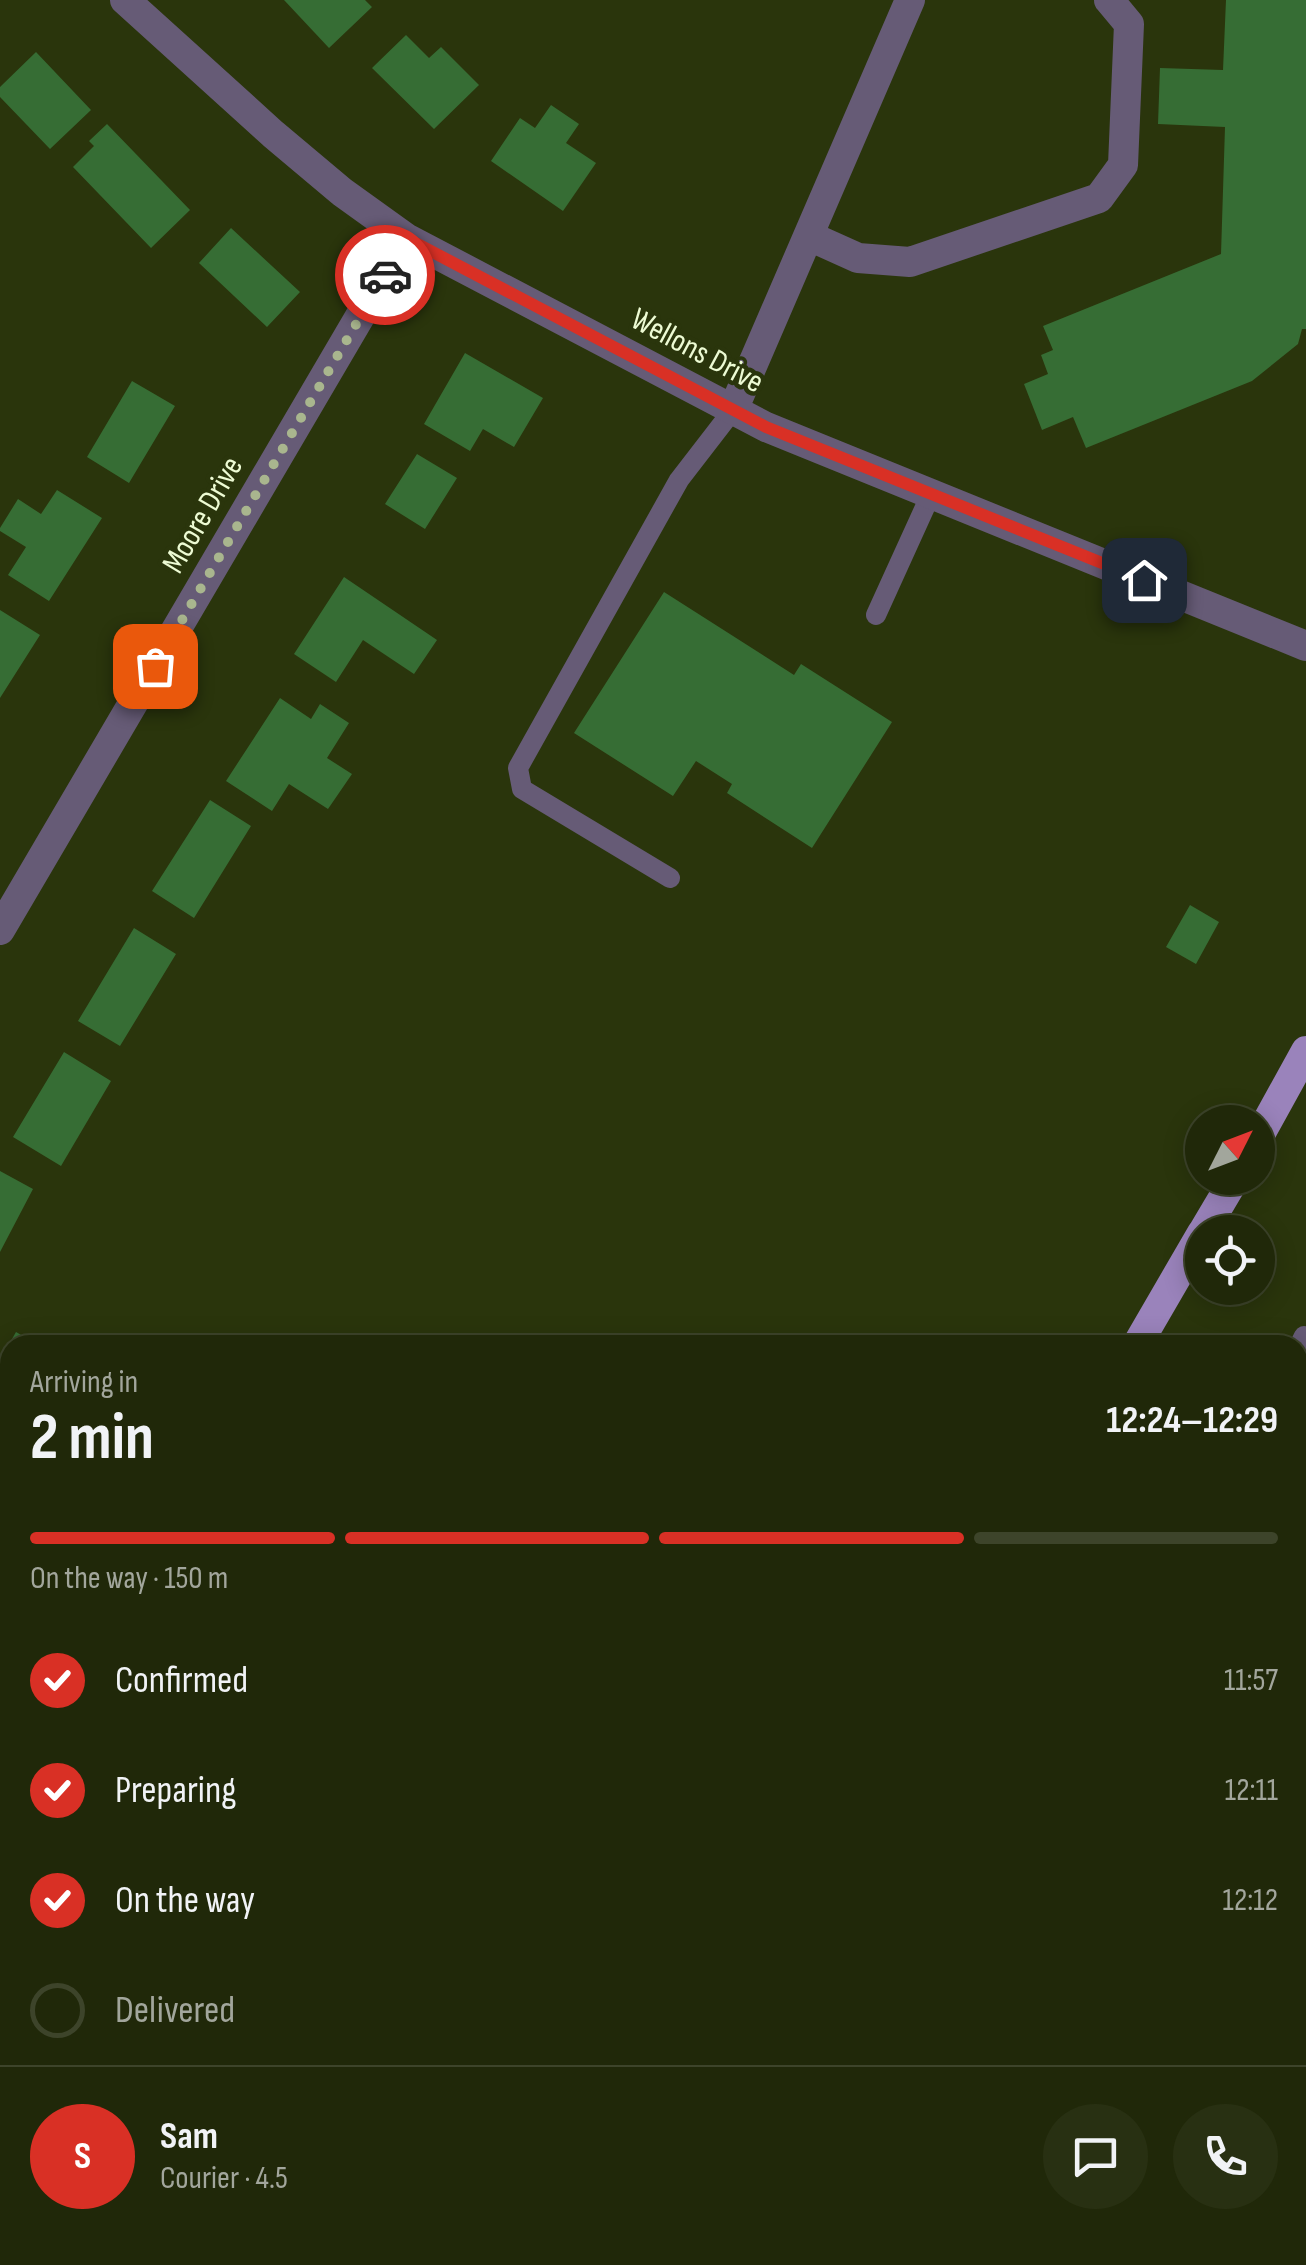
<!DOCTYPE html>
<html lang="en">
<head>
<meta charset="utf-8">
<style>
	:root { --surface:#202809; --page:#283012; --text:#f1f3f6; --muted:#a2a69c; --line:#3d442a; --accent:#d93025 }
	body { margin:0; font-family:"Sofia Sans Condensed",sans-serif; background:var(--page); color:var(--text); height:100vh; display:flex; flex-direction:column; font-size:38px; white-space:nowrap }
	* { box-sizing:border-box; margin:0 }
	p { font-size:32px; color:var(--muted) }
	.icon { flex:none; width:55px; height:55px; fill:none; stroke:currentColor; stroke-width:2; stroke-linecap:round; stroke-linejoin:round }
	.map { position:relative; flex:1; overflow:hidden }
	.panel { position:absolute; left:0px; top:1335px; width:1308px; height:930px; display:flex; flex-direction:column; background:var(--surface); border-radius:30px 30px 0 0; box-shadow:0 5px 25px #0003,0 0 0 2px var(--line) }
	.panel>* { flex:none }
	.needle { width:65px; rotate:48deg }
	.controls { position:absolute; left:1185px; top:1105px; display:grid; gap:20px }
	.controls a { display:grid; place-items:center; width:90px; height:90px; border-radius:50%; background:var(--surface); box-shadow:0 5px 25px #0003,0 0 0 2px var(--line); font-size:50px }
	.pin { position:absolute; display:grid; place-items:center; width:85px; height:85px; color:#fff; margin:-42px; border-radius:20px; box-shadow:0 5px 15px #0006 }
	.courier { position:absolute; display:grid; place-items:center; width:100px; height:100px; margin:-50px; border:8px solid #d93025; border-radius:50%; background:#fff; color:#222; box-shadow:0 2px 12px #0007 }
	.head em { font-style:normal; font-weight:700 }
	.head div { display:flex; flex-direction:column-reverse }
	.head { display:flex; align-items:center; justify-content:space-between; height:170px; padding:0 30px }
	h1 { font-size:65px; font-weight:700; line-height:75px }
	.bar { display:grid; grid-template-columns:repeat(4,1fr); gap:15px 10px; align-content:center; height:120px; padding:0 30px }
	.bar i { height:12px; border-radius:8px; background:var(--line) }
	.bar .current { background:var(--accent) }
	.bar p { grid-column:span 4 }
	.line { display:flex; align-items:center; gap:25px; padding:0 30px; border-top:2px solid var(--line) }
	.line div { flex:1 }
	.round { display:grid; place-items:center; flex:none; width:105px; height:105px; border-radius:52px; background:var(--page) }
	ol { padding:0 30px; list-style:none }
	li { display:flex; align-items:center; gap:30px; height:110px }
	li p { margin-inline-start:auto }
	li .icon { padding:10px; border-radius:50%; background:var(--accent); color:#fff; stroke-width:4 }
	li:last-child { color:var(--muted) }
	li i { width:55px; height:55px; border:5px solid var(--line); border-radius:50% }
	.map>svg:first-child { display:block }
	.building { fill:#366d34 }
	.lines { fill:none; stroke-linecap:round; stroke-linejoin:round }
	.service { stroke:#665b76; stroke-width:20 }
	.minor { stroke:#665b76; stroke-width:30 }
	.primary { stroke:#9a83bb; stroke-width:30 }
	.done { stroke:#a9b68e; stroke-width:10; stroke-dasharray:0 18 }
	.route { stroke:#d93025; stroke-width:12 }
	.labels { text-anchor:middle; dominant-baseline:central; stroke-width:9; stroke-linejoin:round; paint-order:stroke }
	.street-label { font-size:32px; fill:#edfbd4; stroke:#2a350c }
</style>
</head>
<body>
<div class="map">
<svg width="1306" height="2265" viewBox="0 0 1306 2265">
	<rect width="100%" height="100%" fill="#2a350c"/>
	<path class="building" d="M284,0H365L372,7L329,48Z
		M1226,0H1306V329H1302L1298,344L1252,381L1086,448L1073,417L1042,430L1024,384L1048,374L1041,355L1053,350L1043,326L1221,254L1225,127L1158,124L1160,68L1223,70Z
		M406,35L429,58L441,47L479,85L434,129L372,68Z
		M36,52L91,110L50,149L0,97V87Z
		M551,105L579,124L566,143L596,163L563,211L491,161L520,118L535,128Z
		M107,124L190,210L151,248L73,167L94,146L89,141Z
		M231,228L300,292L267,327L199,263Z
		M465,353L543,398L514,447L483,429L470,451L424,424Z
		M132,381L175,406L129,483L87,457Z
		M417,454L457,478L425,529L385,504Z
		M57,490L102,518L49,601L8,575L26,547L0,531V528L18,499L41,514Z
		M344,577L437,640L414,674L363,640L336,682L294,654Z
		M664,592L794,675L801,664L892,722L812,848L727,793L732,784L696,761L673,796L574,733Z
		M0,610L40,635L0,698Z
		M280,698L311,719L320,704L349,723L327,758L352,774L328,809L289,784L272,811L226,781Z
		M210,800L251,826L194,918L152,891Z
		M1190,905L1219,922L1196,964L1166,947Z
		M134,928L176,954L120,1046L78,1021Z
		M64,1052L111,1081L61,1166L13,1137Z
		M0,1171L33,1189L0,1252Z
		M16,1332L39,1345H10V1367L0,1360Z
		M0,1460L10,1466V1523L0,1517Z
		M1298,1685L1306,1690V1750L1298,1764Z
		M0,1790L10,1796V1817L0,1835Z
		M1306,2018V2054L1298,2049V2033Z
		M1298,2177L1306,2182V2259L1302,2265H1278L1262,2255H1298Z
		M904,2255H998L989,2265H915Z"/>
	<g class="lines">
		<path class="service" d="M876,615L931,494
			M670,878L522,789L518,768L679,480L733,410
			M1298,1348L1304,1336
			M1298,1459L1306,1464
			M1298,1640L1306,1646
			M1298,1888L1306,1874"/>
		<path class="minor" d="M125,0L273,134L342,192L406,238L766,427L1306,646
			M809,236L858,258L910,262L1099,198L1123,165L1129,24L1109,0
			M733,410L910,0
			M0,930L406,238
			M1298,1525L1306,1530
			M1298,1578L1306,1582
			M0,1664L10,1669
			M1298,2104L1306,2109
			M806,2255L819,2265"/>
		<path class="primary" d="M1258,1138L1306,1051
			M1203,1232L1235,1178
			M1137,1345L1202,1233
			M603,2265L609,2255"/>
	</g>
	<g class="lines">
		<path class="done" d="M155,666L385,275"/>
		<path class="route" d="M385,275L406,238L766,427L1144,580"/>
	</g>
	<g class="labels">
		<g class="street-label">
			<text transform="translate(697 351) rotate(28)">Wellons Drive</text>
			<text transform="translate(203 515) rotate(-60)">Moore Drive</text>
		</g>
	</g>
</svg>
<div class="controls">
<a><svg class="needle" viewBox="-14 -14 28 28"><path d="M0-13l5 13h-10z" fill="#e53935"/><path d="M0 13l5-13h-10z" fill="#a2a69c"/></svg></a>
<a><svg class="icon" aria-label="locate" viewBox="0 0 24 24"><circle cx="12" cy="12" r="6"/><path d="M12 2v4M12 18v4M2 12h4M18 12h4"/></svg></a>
</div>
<div class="pin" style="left:155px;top:666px;background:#ea580c"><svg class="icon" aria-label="bag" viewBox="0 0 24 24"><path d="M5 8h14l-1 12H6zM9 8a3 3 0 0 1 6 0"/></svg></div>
<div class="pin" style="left:1144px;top:580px;background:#1f2937"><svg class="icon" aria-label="home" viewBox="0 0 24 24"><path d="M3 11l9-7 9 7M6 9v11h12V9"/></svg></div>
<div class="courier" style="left:385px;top:275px"><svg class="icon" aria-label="car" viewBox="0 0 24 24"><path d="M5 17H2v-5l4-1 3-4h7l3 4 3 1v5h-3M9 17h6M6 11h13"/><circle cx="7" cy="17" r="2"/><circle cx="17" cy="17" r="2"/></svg></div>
<section class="panel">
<div class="head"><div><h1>2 min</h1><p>Arriving in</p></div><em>12:24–12:29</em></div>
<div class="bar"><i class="current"></i><i class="current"></i><i class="current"></i><i></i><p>On the way · 150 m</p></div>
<ol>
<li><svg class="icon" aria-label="check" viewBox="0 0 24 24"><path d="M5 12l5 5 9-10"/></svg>Confirmed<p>11:57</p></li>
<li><svg class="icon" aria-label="check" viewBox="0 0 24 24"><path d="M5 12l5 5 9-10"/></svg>Preparing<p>12:11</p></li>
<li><svg class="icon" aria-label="check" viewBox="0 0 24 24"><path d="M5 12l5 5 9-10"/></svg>On the way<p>12:12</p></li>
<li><i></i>Delivered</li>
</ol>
<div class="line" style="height:180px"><b class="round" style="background:var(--accent);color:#fff">S</b><div><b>Sam</b><p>Courier · 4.5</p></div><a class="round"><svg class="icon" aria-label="chat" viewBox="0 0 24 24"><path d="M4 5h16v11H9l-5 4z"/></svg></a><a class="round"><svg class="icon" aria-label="phone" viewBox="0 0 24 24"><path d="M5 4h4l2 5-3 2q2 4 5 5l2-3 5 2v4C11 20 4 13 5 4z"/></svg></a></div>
</section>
</div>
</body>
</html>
